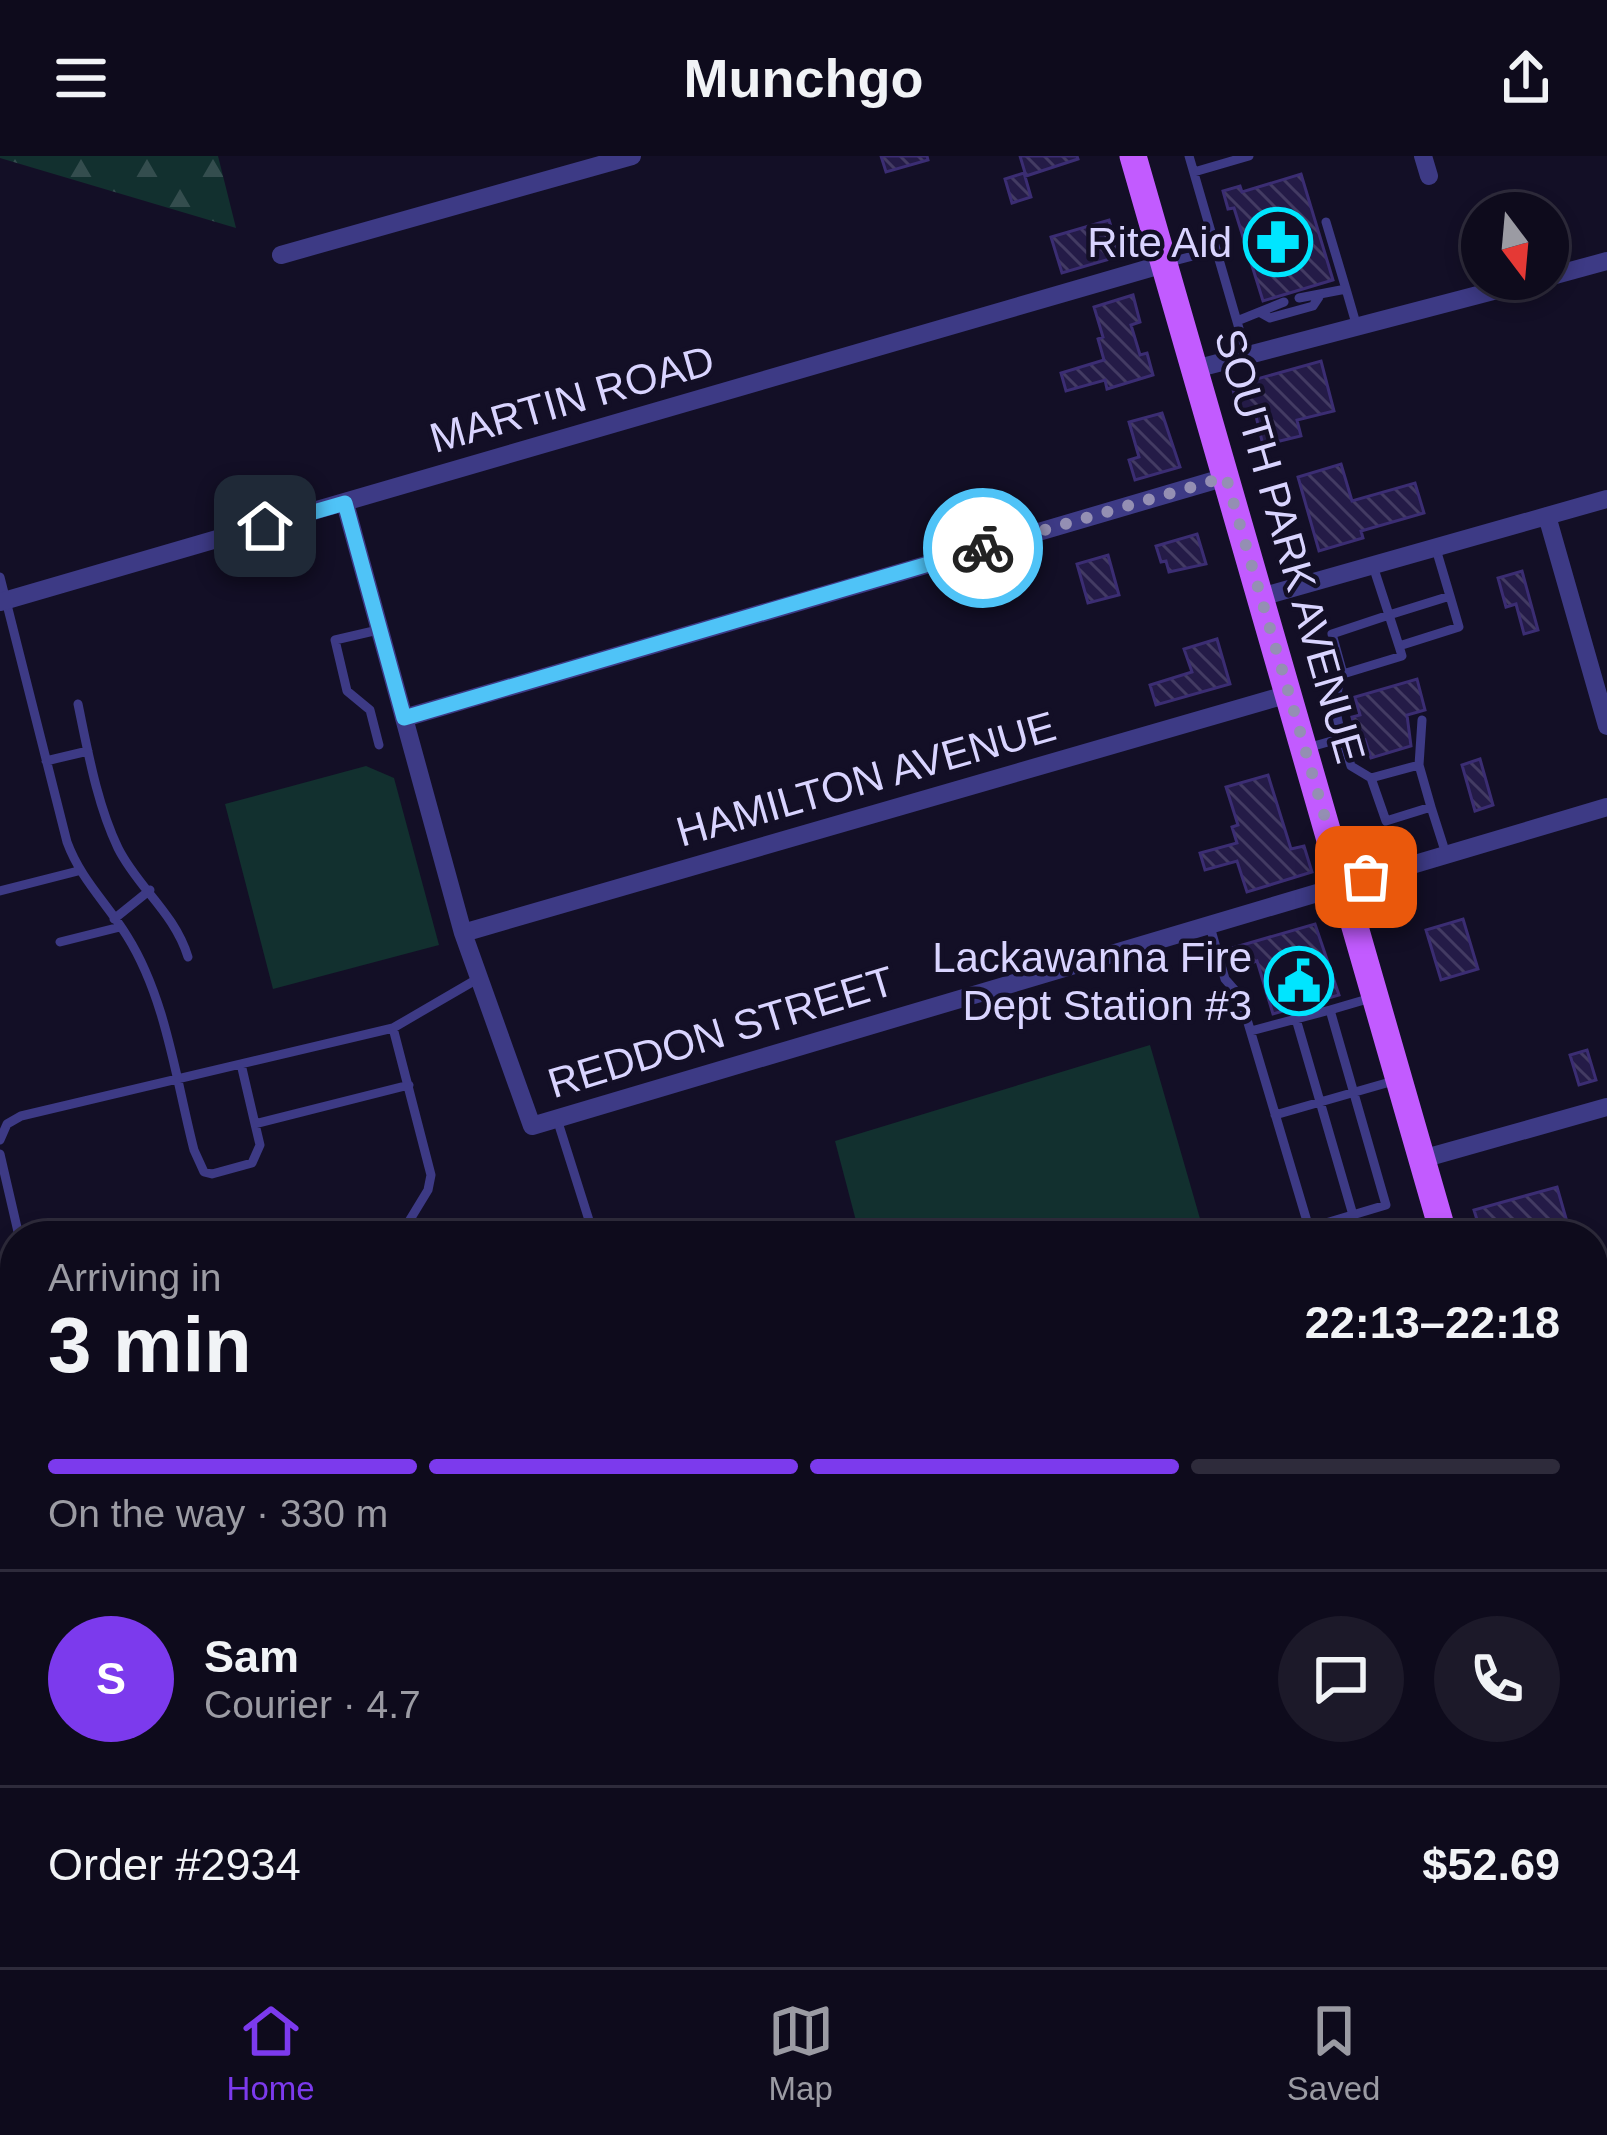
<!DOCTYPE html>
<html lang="en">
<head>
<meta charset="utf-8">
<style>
	:root { --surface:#0e0b1c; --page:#1c1929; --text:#f1f3f6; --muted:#9b9ba3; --line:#2e2b3b; --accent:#7c3aed }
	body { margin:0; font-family:Helvetica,sans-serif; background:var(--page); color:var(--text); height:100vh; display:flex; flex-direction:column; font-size:45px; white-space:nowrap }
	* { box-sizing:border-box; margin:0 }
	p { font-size:39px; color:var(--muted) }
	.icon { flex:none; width:66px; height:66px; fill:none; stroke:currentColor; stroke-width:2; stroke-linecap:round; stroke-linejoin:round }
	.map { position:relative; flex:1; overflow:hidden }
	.sheet { position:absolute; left:0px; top:1065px; width:1608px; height:747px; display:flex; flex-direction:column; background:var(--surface); border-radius:48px 48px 0 0; box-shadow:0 6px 18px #0003,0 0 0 3px var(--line) }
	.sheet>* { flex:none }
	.needle { width:78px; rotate:164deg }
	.controls { position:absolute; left:1461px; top:36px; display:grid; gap:24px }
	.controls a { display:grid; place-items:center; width:108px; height:108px; border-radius:50%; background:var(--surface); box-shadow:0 6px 18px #0003,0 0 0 3px var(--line); font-size:60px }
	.pin { position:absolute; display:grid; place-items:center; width:102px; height:102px; color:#fff; margin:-51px; border-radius:24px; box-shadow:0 6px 18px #0006 }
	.courier { position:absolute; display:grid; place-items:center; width:120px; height:120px; margin:-60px; border:9px solid #4fc3f7; border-radius:50%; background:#fff; color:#222; box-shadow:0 3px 15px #0007 }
	.overview em { font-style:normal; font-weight:600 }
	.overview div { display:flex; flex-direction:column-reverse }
	.overview { display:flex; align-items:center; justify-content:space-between; height:204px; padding:0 48px }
	h1 { font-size:78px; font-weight:600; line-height:90px }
	.bar { display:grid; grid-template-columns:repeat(4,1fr); gap:18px 12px; align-content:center; height:144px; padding:0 48px }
	.bar i { height:15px; border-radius:9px; background:var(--line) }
	.bar .on { background:var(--accent) }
	.bar p { grid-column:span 4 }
	.line { display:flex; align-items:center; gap:30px; padding:0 48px; border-top:3px solid var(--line) }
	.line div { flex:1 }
	.round { display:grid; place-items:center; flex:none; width:126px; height:126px; border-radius:63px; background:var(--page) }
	header { display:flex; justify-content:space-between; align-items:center; height:156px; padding:0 48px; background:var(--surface); font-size:54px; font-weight:600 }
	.dock { display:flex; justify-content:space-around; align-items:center; height:168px; border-top:3px solid var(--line); background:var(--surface); font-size:33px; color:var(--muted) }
	.dock a { display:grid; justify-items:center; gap:6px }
	.dock .on { color:var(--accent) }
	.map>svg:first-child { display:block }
	.forest { fill:url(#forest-firs) }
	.cemetery { fill:url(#cemetery-stones) }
	.park { fill:#12302f }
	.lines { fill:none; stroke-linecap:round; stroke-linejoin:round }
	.stream { stroke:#0c2248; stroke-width:6 }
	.building { fill:url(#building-back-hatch); stroke:#3b2d73; stroke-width:3 }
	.lane { stroke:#3d3a85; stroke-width:9 }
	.street { stroke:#3d3a85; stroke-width:18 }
	.primary { stroke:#c25bff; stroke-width:27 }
	.done { stroke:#948fb3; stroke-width:12; stroke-dasharray:0 21.6 }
	.route { stroke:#4fc3f7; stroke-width:15 }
	.labels { text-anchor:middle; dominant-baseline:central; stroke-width:9; stroke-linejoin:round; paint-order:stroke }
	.poi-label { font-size:42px; fill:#d9d4ff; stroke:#130f26; text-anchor:end }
	.street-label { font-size:42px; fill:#d9d4ff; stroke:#130f26 }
</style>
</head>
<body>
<header><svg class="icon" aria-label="menu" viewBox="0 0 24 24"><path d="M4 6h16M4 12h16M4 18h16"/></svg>Munchgo<svg class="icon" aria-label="share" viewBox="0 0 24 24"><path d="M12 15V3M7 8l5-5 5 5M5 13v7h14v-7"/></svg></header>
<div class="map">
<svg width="1607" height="1811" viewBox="0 0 1607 1811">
	<defs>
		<pattern id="forest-firs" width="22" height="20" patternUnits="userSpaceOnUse" patternTransform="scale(3)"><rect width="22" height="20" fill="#12302f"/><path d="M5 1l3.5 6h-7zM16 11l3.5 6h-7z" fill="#344d4e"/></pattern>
		<pattern id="cemetery-stones" width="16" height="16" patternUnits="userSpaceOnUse" patternTransform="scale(3)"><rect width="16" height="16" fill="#12302f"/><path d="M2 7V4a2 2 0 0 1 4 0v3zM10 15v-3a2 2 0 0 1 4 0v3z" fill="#344d4e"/></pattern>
		<pattern id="building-back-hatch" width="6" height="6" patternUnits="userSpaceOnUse" patternTransform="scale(3)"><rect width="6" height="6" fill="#241b47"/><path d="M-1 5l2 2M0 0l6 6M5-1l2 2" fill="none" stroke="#433b63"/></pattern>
	</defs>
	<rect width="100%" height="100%" fill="#130f26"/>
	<path class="forest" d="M0,0H218L236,72L0,2Z"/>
	<path class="cemetery" d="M15,1680V1797H1593V1710L1607,1757V1811H0V1689Z"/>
	<path class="park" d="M366,610L394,622L439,789L273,833L225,648Z
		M1150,889L1205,1080H860L835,985Z"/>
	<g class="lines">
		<path class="stream" d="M1593,1140L1607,1135
			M0,1599L15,1595"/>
	</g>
	<path class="building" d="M881,0H927L928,4L886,16Z
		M1020,0H1077L1078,3L1026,20Z
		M1024,17L1031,41L1012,47L1005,23Z
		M1301,18L1333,124L1263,145L1234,52L1228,53L1223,35L1240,30L1242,36Z
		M1109,64L1120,100L1062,117L1051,81Z
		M1133,139L1140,166L1131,169L1140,199L1147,197L1153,219L1107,233L1105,224L1066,235L1061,217L1104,204L1098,183L1103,181L1094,151Z
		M1321,205L1334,255L1297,264L1301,280L1263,289L1254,252L1239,256L1232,230Z
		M1162,257L1180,311L1135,324L1129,304L1139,301L1129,266Z
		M1341,308L1352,345L1415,327L1424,357L1361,375L1363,382L1319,395L1298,321Z
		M1197,378L1206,408L1169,416L1166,405L1161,406L1156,390Z
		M1108,399L1119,439L1088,447L1077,408Z
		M1522,415L1538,474L1524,478L1516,448L1506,451L1498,422Z
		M1217,483L1230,528L1156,549L1150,529L1192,516L1184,493Z
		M1417,523L1425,554L1407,559L1411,590L1371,602L1365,584L1359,586L1352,561L1360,559L1355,541Z
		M1480,603L1493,649L1475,655L1462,609Z
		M1268,619L1291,693L1304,690L1312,716L1247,736L1237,705L1205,714L1200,697L1237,687L1232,671L1238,669L1226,631Z
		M1463,763L1478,813L1441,824L1426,774Z
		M1315,768L1339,839L1273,858L1257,805L1238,811L1232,792Z
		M1587,894L1596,924L1579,929L1570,899Z
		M1557,1031L1571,1080H1482L1474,1054Z
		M1607,1357V1432L1593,1436V1361Z"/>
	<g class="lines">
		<path class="lane" d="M1189,0L1247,200
			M1194,16L1249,0
			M1326,66L1346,133
			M1170,106L1216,94
			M1299,142L1346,133L1357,171
			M1261,157L1270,162L1313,150L1319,141
			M1237,165L1284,146
			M1436,393L1450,440
			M1373,410L1389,459L1450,440L1459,471L1399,490L1402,500L1343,518L1332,478L1389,459L1399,490
			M0,421L67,686C81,724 107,747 127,780C166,842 176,924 194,994L204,1016L212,1018L252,1007L260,989L255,968
			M378,474L335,484L347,535L370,554L379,589
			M1343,518C1328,551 1341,576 1351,610L1371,622L1386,665L1431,651L1419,609L1422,564
			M78,548C88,596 97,648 118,692C138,732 174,756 188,801
			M1307,592L1342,582
			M46,605L88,595
			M1371,622L1419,609
			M1431,651L1446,698
			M0,735L78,715
			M114,763L150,734
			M1209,767L1225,823L1240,840L1309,1072L1386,1049L1330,854L1251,875
			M60,786L120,771
			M1330,854L1371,842
			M1296,863L1353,1059
			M393,872L431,1019L428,1034L400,1080
			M241,908L255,968L409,929
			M1275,959L1397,924
			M557,963L594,1080
			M0,984L7,968L21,960L393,872L479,822
			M0,998L19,1080
			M1593,1195L1607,1191
			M1593,1272L1607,1268
			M1593,1321L1607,1317"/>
		<path class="street" d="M1423,0L1429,20
			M281,99L632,0
			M1548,121L1607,105
			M1195,213L1539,123
			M345,347L463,777L532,970L1607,651
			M1547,360L1607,570
			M1261,441L1607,343
			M0,446L1164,108
			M404,562L1226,321
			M463,777L1289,538
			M1422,1003L1607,951
			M1593,1692L1607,1688
			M828,1797L854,1811
			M1267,1797L1270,1811
			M641,1811L686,1797
			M922,1811L949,1804L974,1811
			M989,1811L1039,1797
			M1182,1811L1230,1797"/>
		<path class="primary" d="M1133,0L1444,1080
			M1593,1611L1607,1660"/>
	</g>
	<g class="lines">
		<path class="done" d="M983,392L1226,321L1344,727L1366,721"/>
		<path class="route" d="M265,370L345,347L404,562L983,392"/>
	</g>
	<defs>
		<g id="pharmacy-ring" transform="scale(3.45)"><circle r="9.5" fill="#130f26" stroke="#00e5ff" stroke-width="1.5"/><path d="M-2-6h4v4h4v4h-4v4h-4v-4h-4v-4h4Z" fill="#00e5ff"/></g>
		<g id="civic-ring" transform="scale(3.45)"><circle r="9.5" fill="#130f26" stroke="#00e5ff" stroke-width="1.5"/><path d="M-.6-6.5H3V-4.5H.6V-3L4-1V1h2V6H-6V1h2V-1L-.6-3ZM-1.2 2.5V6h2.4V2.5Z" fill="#00e5ff"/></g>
	</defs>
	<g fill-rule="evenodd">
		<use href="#pharmacy-ring" x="1278" y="86"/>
		<use href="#civic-ring" x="1299" y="825"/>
	</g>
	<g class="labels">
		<g class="poi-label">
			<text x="1232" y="86">Rite Aid</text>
			<text x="1252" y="801">Lackawanna Fire<tspan x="1252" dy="48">Dept Station #3</tspan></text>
		</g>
		<g class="street-label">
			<text transform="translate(572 243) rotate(-16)">MARTIN ROAD</text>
			<text transform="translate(1290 390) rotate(74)">SOUTH PARK AVENUE</text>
			<text transform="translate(866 623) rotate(-16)">HAMILTON AVENUE</text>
			<text transform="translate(721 876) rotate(-17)">REDDON STREET</text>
		</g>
	</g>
</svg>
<div class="controls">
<a><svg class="needle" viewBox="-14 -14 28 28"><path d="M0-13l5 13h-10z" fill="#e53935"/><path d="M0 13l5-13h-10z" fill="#9b9ba3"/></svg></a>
</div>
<div class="pin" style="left:1366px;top:721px;background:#ea580c"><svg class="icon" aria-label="bag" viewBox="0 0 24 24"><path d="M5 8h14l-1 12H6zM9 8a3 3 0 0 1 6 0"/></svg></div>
<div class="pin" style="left:265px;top:370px;background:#1f2937"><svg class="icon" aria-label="home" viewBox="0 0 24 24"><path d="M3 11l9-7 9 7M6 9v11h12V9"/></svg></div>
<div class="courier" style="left:983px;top:392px"><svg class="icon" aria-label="bike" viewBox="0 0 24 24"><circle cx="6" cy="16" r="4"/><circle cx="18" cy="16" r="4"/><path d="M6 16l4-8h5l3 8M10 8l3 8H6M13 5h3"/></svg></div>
<section class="sheet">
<div class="overview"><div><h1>3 min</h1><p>Arriving in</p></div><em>22:13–22:18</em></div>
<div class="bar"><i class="on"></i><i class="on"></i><i class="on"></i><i></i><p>On the way · 330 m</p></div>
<div class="line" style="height:216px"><b class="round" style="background:var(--accent);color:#fff">S</b><div><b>Sam</b><p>Courier · 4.7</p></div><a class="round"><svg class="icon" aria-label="chat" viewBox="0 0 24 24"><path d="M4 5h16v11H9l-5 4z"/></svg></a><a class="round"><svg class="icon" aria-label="phone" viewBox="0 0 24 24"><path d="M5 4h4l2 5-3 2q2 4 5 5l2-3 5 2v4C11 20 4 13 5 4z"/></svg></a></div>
<div class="line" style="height:156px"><div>Order #2934</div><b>$52.69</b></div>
</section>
</div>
<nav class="dock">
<a class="on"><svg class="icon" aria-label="home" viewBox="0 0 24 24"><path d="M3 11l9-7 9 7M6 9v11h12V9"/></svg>Home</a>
<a><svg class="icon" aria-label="map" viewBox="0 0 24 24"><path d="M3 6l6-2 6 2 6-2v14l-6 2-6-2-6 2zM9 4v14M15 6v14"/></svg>Map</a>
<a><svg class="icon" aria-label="saved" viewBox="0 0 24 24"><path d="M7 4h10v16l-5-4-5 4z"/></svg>Saved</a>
</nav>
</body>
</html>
